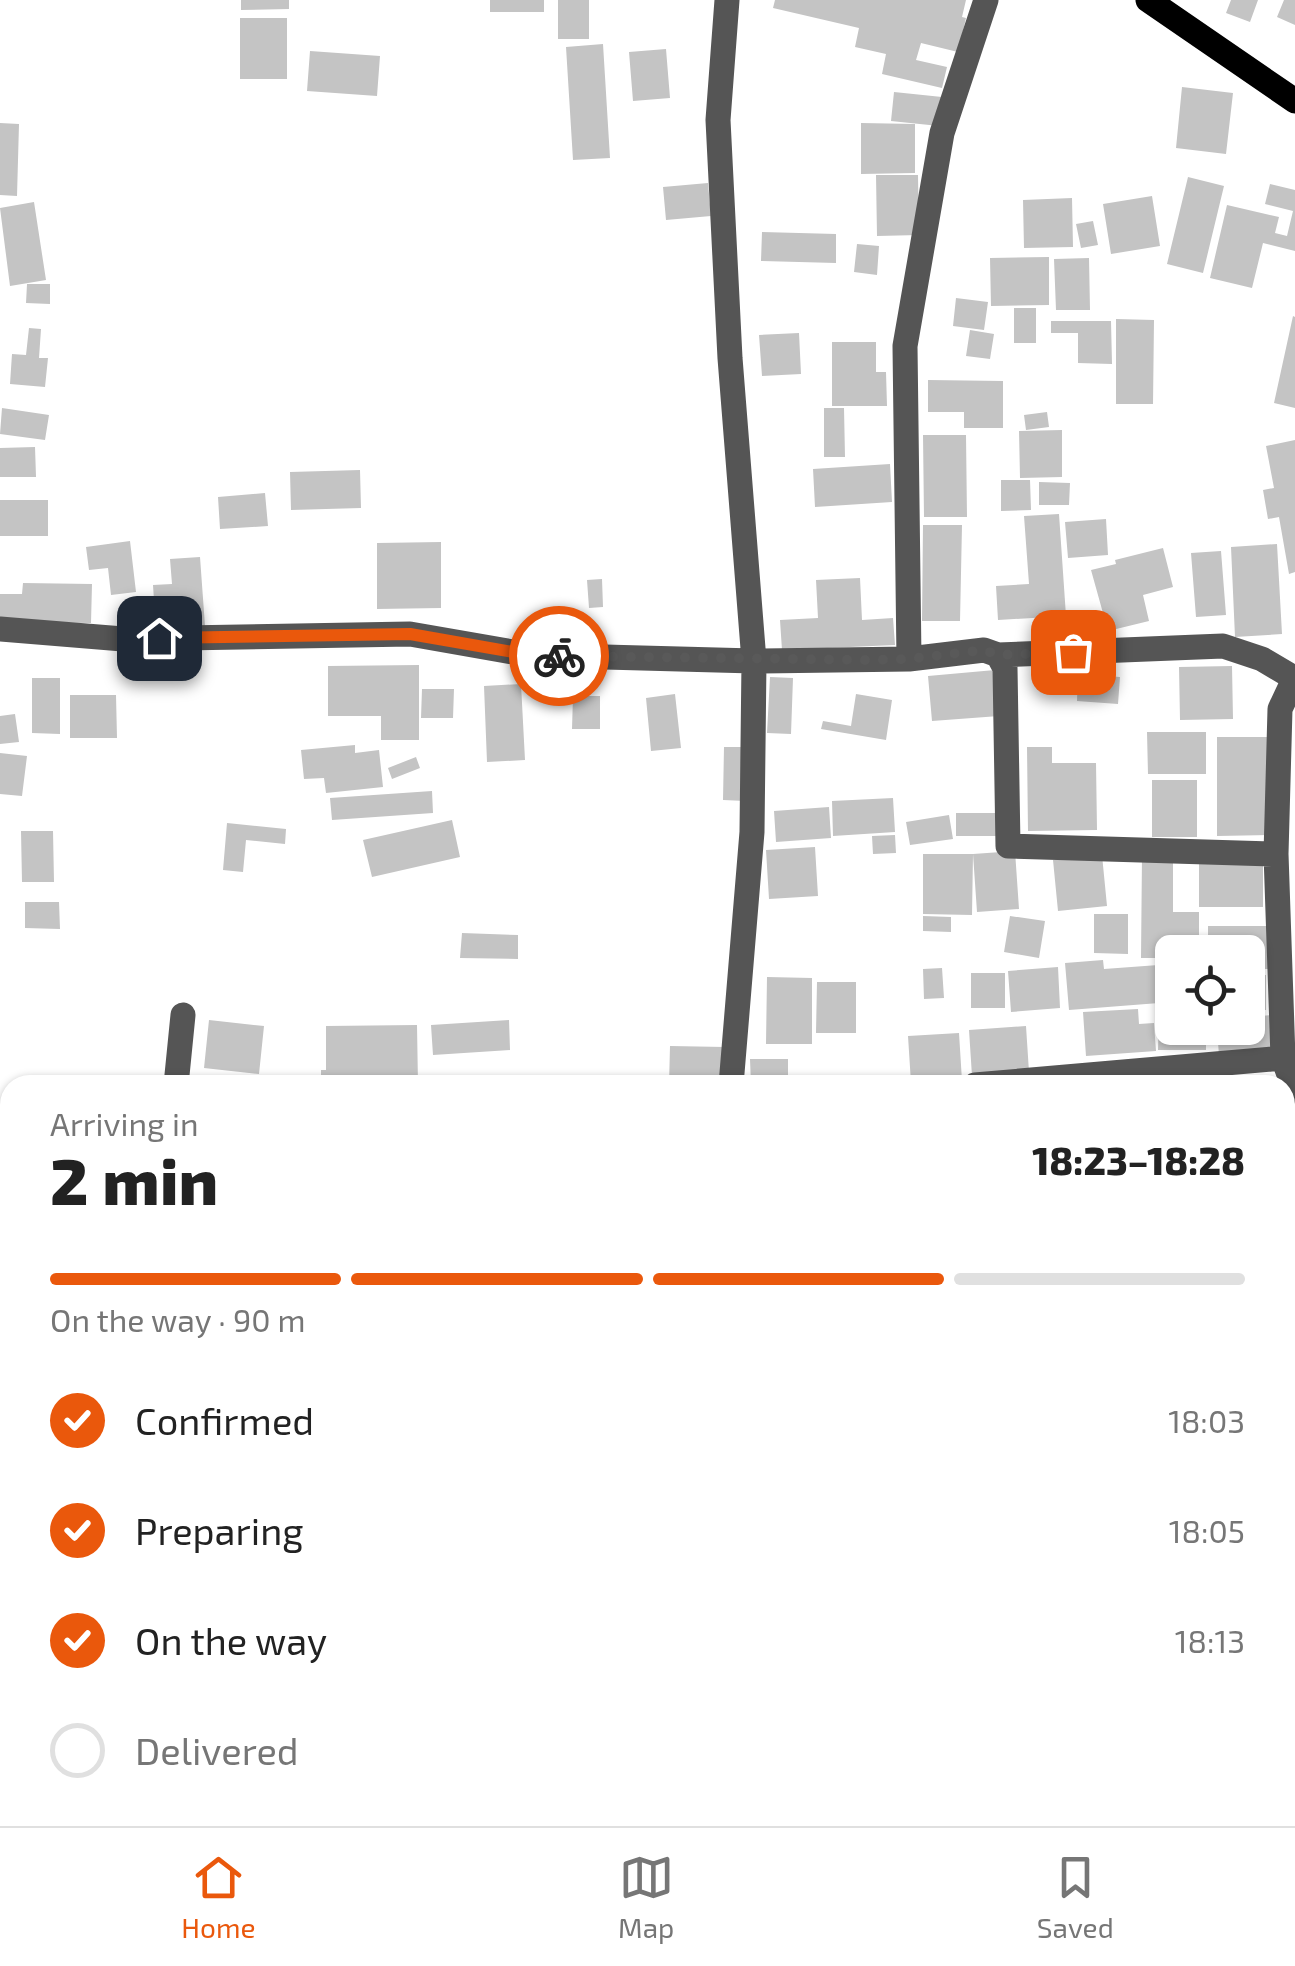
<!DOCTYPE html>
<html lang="en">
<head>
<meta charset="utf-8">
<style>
	:root { --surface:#fff; --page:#f2f2f2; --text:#222; --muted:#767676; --line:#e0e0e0; --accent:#ea580c }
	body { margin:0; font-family:"Exo 2",sans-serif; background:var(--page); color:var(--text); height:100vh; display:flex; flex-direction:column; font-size:38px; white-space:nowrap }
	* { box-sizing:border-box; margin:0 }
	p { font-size:32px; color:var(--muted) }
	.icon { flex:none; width:55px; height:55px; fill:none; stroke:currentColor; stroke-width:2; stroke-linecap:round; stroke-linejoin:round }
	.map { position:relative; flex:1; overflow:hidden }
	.sheet { position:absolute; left:0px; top:1075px; width:1295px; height:752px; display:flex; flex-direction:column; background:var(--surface); border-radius:30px 30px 0 0; box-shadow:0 2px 8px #0004 }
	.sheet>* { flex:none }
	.buttons { position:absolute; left:1155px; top:935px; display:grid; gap:20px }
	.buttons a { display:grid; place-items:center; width:110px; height:110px; border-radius:15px; background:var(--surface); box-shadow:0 2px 8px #0004; font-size:50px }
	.pin { position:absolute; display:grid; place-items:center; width:85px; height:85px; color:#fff; margin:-42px; border-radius:20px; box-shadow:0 5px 15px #0006 }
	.courier { position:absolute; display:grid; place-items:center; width:100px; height:100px; margin:-50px; border:8px solid #ea580c; border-radius:50%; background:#fff; color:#222; box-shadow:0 2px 12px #0007 }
	.headline em { font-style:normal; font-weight:800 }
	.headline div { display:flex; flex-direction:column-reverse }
	.headline { display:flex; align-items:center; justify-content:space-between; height:170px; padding:0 50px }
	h1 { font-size:65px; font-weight:800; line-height:75px }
	.bar { display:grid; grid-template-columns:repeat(4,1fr); gap:15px 10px; align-content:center; height:120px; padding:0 50px }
	.bar i { height:12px; border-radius:8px; background:var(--line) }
	.bar .on { background:var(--accent) }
	.bar p { grid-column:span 4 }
	ol { padding:0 50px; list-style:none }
	li { display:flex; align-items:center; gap:30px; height:110px }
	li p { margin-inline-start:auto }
	li .icon { padding:10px; border-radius:50%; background:var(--accent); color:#fff; stroke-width:4 }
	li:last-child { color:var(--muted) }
	li i { width:55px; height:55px; border:5px solid var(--line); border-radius:50% }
	.dock { display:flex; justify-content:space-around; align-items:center; height:140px; border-top:2px solid var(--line); background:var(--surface); font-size:28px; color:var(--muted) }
	.dock a { display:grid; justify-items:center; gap:5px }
	.dock .on { color:var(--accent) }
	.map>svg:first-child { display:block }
	.building { fill:#c4c4c4 }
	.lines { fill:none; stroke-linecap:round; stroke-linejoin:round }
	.minor { stroke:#555; stroke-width:25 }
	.major { stroke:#000; stroke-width:25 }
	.done { stroke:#595959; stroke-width:10; stroke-dasharray:0 18 }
	.route { stroke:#ea580c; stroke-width:12 }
</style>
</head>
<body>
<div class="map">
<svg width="1295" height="1826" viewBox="0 0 1295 1826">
	<rect width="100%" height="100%" fill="#fff"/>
	<path class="building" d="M241,0H289V9L241,10Z
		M490,0H544V12H490Z
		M558,0H589V39H558Z
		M775,0H966L962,17L966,18L958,52L921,43L916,60L947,67L942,88L882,74L886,54L855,47L859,28L773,8Z
		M1231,0H1258L1250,22L1226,13Z
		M1284,0H1295V25L1277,17Z
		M240,18H287V79H240Z
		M603,44L610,158L573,160L566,47Z
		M666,49L670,98L633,101L629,52Z
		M310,51L380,56L377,96L307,91Z
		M1182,87L1233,93L1226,154L1176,148Z
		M894,92L942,97L939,126L891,121Z
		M0,123L19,124L17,196L0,195Z
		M861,123L915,124V173L861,174Z
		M876,175H918L919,235L877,236Z
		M1188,177L1224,186L1203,273L1167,264Z
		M708,183L711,216L666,220L663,187Z
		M1270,184L1295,190V251L1263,243L1252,288L1210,278L1227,205L1279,217L1275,233L1287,236L1293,211L1265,204Z
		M1152,196L1160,246L1111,254L1103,204Z
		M1072,198L1073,247L1024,248L1023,200Z
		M34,202L46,280L10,286L0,208Z
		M1093,221L1098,245L1081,248L1076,224Z
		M762,232L836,234V263L761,261Z
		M857,244L879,246L877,275L854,272Z
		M1049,257V305L991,306L990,258Z
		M1089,258L1090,310H1056L1054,259Z
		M27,284H50V304L26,303Z
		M956,298L988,302L984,330L953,326Z
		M1014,308H1036V343H1014Z
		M1293,316L1295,317V408L1274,403Z
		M1116,319L1154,320L1153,404H1116Z
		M1051,321H1111L1112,364L1078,363V333H1051Z
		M29,328L41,329L39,358H48L45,387L10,384L12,354L26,355Z
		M970,330L994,334L990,359L966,356Z
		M799,333L801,374L762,376L759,335Z
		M832,342H876V372H886L887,406H832Z
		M928,380L1003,381V428H964V412H928Z
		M2,408L49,415L45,440L0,434Z
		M824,408H844L845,457H824Z
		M1047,412L1049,427L1026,430L1024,415Z
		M1062,430V477L1020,478L1019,431Z
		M923,435H966L967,517H924Z
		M1295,440V572L1289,574L1279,517L1268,519L1263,490L1274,488L1266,446Z
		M35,447L36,477H0V448Z
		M890,464L892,502L815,507L813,469Z
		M360,470L361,508L291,510L290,472Z
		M1001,480H1030L1031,510L1001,511Z
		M1039,482L1070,483L1069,505H1039Z
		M265,493L268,526L220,529L218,497Z
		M0,500H48V536H0Z
		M1059,514L1066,616L998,620L996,586L1029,584L1024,516Z
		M1106,519L1108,555L1068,558L1065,522Z
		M923,525H962L960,621H922Z
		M130,541L136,592L111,595L108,568L89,570L86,547Z
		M441,542V608L377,609V543Z
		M1277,544L1282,634L1235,637L1231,547Z
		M1163,548L1173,587L1143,595L1149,621L1108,631L1091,570L1116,564L1115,560Z
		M1221,551L1226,615L1196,617L1191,553Z
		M200,557L205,626L156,630L153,585L172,584L170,559Z
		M860,578L862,620L893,618L895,645L782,650L780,620L818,618L816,580Z
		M602,579L603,607L589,608L587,580Z
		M23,583L92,584L91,623L0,622V594H22Z
		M419,665V740H381V716H328V666Z
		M1232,666L1233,719L1180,720L1179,667Z
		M995,670L999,716L932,721L928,676Z
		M1078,674L1120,677L1118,704L1077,701Z
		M770,677L793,678L791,734L767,733Z
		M32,678H60V734L32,733Z
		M521,684L525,760L487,762L484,686Z
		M422,689H454L453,718H421Z
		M675,694L681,748L651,751L646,698Z
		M856,694L892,700L886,740L821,729L823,721L851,726Z
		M70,695H116L117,738H70Z
		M573,696H600V729H572Z
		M15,714L19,742L0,744V716Z
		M1147,732H1206V774H1148Z
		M1217,737H1270V835L1217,836Z
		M355,745V753L379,750L383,787L326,793L324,778L304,779L301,750Z
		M724,747H747L746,801L723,800Z
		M1027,747H1052V763H1096L1097,830L1028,831Z
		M0,753L27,756L22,796L0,794Z
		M416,757L420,768L392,779L388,768Z
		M1152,780H1197V837H1152Z
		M432,791L433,813L332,820L330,798Z
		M893,798L895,832L833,836L832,801Z
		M829,807L831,838L776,842L774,811Z
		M956,813H997L998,836H956Z
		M949,815L953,839L910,845L906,822Z
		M452,820L460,857L372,877L363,840Z
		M227,823L286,829L285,844L246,840L243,872L223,870Z
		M21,831H53L54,882H22Z
		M895,835L896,853L873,854L872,836Z
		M815,847L818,896L769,899L766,850Z
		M1015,851L1019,909L977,912L973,854Z
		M923,854H973L972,915L923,914Z
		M1102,855L1107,906L1058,911L1053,860Z
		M1142,855L1173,856V912H1199V952H1172V958H1141Z
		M1199,864H1263V907H1199Z
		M25,902H59L60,929L25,928Z
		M1094,914H1128V954L1094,953Z
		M923,916L951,917V932L923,931Z
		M1010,916L1045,921L1039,958L1004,952Z
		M1208,926H1269V969H1248V952H1208Z
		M462,933L518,935V959L460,958Z
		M1103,960L1104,969L1172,964V1002L1069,1010L1065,963Z
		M1058,967L1060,1008L1011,1012L1008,971Z
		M942,968L944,998L924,999L923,969Z
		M971,973H1005V1008H971Z
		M1248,975H1266V1010H1248Z
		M767,977L812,978V1044H766Z
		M817,982H856V1033H816Z
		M1138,1009L1139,1024L1154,1023L1156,1051L1086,1056L1083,1012Z
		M1159,1013H1172V1028H1206V1050H1158Z
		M1273,1015L1275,1053L1219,1056L1217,1028H1248V1017Z
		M209,1020L264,1026L259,1074L204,1068Z
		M509,1020L510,1050L433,1055L431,1025Z
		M417,1025L418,1085H321V1070H326V1026Z
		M1026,1026L1029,1072L972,1076L969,1030Z
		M959,1033L962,1081L911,1083L908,1036Z
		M670,1046L725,1047V1085H669Z
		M750,1059H788V1085H751Z
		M1218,1068L1219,1085H1173V1070Z
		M257,1076V1085H198V1077Z
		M1295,1132V1238H1285V1133Z
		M1285,1581H1295V1622H1287Z
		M1292,1626L1295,1676L1285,1678V1628Z
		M0,1690L10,1692V1757L0,1755Z
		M1295,1693V1802L1285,1804V1695Z
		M22,1818H65L67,1826H24Z
		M112,1818H148L149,1826H112Z
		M160,1818H230L231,1826H161Z
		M295,1818H367V1822L296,1824Z
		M543,1818H585L586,1826H544Z
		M785,1818H829L833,1825L788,1826Z
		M1021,1818H1101L1103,1826H1022Z
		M1137,1818H1209L1210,1823L1196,1826H1139Z"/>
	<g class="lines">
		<path class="minor" d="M727,0L718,120L730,358L754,661L752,832L731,1085
			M0,629L123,639L410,634L530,655L754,661L909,659L984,650L998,655L1005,668L1008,846L1276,854
			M998,655L1223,646L1262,659L1294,678
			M909,659L905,346L942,133L986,0
			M1295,677L1280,709L1276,854L1283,1058L1295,1091
			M176,1085L183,1015
			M975,1085L1283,1058
			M8,1444L10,1465
			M0,1617L10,1588
			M601,1818L603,1826
			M1000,1818L1004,1826
			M641,1826L661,1818
			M853,1826L869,1818"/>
		<path class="major" d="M1148,0L1295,101
			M1268,1826L1295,1816"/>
	</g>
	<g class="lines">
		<path class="done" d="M559,656L870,660L909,659L984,650L998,655L1073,652"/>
		<path class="route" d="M159,638L410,634L530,655L559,656"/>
	</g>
</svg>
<div class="buttons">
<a><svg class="icon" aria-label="locate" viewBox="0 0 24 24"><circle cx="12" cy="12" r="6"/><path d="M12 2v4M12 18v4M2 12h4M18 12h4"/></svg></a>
</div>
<div class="pin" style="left:1073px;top:652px;background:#ea580c"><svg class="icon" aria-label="bag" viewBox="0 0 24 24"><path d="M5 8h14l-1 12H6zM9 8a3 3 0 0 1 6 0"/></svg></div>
<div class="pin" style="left:159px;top:638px;background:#1f2937"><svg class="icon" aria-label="home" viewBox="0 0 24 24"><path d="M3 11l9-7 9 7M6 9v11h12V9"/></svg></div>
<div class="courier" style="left:559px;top:656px"><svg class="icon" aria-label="bike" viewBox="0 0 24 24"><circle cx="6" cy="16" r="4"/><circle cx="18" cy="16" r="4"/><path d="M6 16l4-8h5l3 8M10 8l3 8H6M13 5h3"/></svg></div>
<section class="sheet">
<div class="headline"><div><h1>2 min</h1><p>Arriving in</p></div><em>18:23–18:28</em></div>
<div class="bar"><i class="on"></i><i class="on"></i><i class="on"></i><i></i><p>On the way · 90 m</p></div>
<ol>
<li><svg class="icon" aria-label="check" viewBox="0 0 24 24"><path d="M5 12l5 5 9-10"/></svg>Confirmed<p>18:03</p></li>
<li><svg class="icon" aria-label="check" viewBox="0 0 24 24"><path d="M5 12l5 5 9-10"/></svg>Preparing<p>18:05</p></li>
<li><svg class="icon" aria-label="check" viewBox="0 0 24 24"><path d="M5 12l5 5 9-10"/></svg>On the way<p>18:13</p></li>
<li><i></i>Delivered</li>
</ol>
</section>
</div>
<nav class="dock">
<a class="on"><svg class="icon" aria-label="home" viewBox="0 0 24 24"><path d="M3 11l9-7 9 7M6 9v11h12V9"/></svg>Home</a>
<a><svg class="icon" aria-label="map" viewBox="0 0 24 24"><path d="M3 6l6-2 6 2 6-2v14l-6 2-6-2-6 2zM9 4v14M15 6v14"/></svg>Map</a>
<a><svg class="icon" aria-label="saved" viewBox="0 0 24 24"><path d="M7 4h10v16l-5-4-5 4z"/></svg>Saved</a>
</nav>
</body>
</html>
